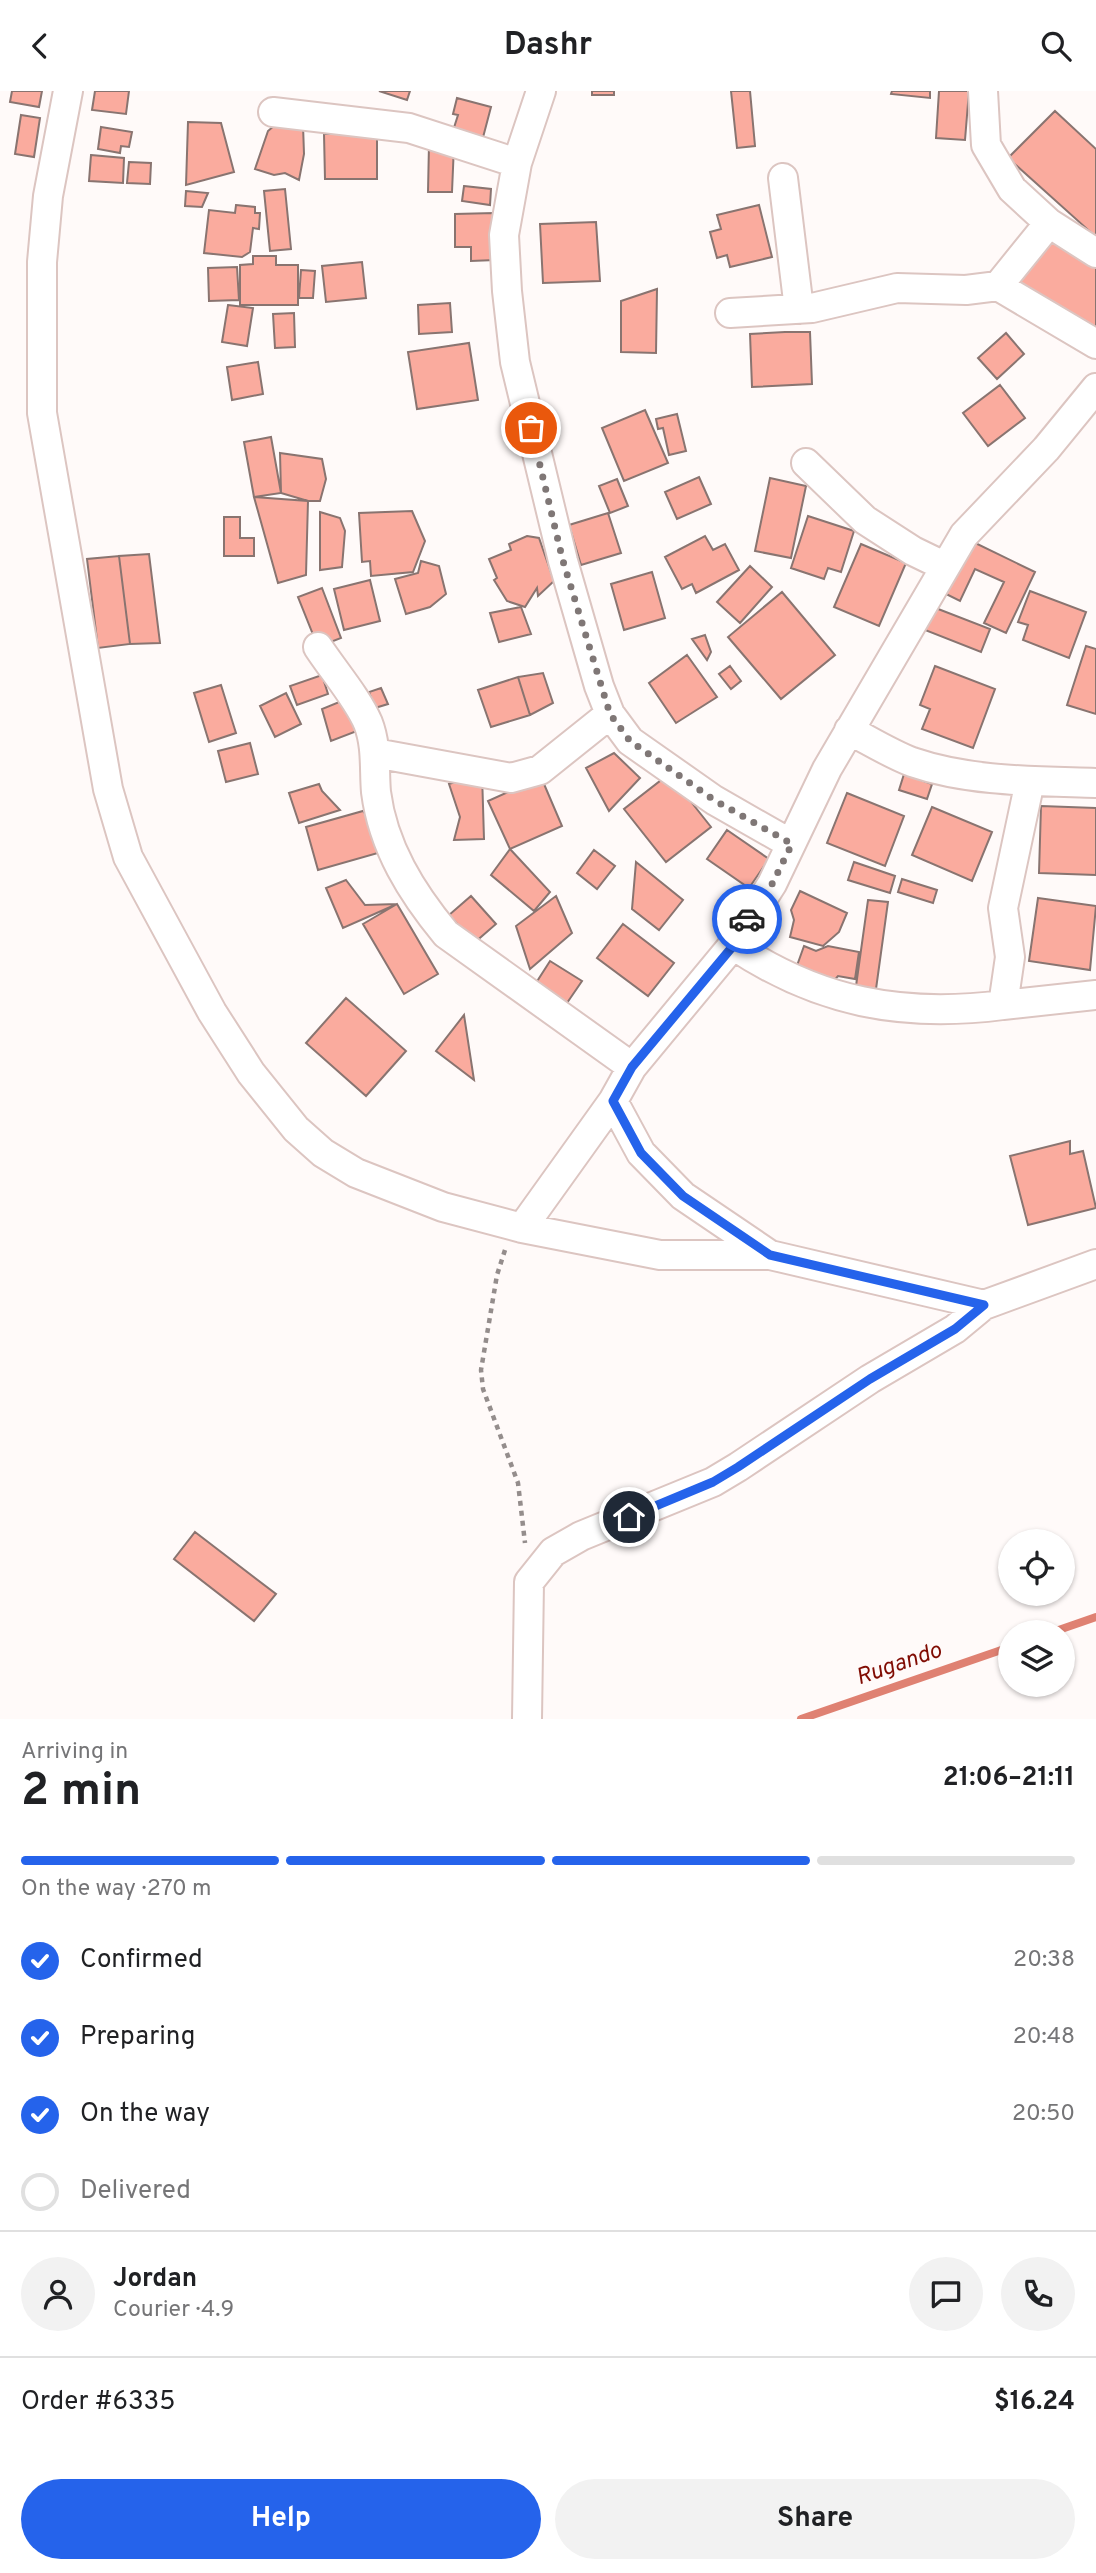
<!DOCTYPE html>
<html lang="en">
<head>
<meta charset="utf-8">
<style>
	:root { --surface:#fff; --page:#f2f2f2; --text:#202124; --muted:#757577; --line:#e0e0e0; --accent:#2563eb }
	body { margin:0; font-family:Overpass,sans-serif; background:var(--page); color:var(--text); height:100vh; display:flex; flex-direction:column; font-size:26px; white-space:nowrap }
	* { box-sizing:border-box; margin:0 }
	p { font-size:23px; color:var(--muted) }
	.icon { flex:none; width:38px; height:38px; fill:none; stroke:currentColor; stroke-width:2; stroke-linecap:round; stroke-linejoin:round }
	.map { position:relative; height:1628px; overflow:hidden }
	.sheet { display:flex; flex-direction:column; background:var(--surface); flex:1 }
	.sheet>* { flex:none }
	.buttons { position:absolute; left:998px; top:1438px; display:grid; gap:14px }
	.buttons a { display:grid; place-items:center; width:77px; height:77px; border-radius:50%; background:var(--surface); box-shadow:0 2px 5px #0004; font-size:35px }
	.pin { position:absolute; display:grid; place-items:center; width:60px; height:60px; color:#fff; margin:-30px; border:4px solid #fff; border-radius:50%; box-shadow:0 2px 7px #0007 }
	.courier { position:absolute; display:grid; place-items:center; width:70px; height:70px; margin:-35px; border:5px solid #2563eb; border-radius:50%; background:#fff; color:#222; box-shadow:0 2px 9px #0007 }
	.head em { font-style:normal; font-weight:700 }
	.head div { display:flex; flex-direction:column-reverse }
	.head { display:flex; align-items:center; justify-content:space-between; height:119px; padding:0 21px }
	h1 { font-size:46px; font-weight:700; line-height:52px }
	.bar { display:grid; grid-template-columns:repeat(4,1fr); gap:10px 7px; align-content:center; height:84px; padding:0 21px }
	.bar i { height:9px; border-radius:5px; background:var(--line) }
	.bar .current { background:var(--accent) }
	.bar p { grid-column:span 4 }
	.line { display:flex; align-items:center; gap:18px; padding:0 21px; border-top:2px solid var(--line) }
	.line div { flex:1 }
	.round { display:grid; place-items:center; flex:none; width:74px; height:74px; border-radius:37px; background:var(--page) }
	ol { padding:0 21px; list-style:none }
	li { display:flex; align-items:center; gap:21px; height:77px }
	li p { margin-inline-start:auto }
	li .icon { padding:7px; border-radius:50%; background:var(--accent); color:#fff; stroke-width:4 }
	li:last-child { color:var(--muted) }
	li i { width:38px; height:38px; border:4px solid var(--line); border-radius:50% }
	.primary-button { display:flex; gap:14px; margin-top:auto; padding:14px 21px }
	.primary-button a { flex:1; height:80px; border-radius:42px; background:var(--accent); color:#fff; font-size:28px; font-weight:700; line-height:80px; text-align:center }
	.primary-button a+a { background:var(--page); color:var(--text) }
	header { display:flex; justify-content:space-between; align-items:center; height:91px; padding:0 21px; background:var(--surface); font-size:32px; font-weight:700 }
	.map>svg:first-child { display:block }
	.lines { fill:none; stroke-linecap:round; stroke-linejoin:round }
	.stream { stroke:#df8172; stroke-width:8 }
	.building { fill:#faab9e; stroke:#897470; stroke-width:2 }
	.street-casing { stroke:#dcc5c1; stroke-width:32 }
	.path { stroke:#948d8c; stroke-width:4.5; stroke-dasharray:5 5; stroke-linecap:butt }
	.street { stroke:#fff; stroke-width:28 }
	.done { stroke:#7f7776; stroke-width:7; stroke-dasharray:0 12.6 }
	.route { stroke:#2563eb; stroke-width:9 }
	.labels { text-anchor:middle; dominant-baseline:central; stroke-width:5; stroke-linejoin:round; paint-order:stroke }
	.water-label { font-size:23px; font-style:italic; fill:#800c03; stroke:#fffaf9 }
</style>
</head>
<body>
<header><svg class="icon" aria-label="back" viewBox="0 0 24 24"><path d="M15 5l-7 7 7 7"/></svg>Dashr<svg class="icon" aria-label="search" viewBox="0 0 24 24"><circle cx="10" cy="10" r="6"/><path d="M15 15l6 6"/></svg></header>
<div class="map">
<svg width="1096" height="1628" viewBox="0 0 1096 1628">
	<rect width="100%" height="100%" fill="#fffaf9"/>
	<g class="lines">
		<path class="stream" d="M1050,1542L1096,1526
			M801,1628L1010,1556"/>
	</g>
	<path class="building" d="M12,0H42L39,16L10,11Z
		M95,0H129L126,23L92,19Z
		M379,0H410L407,9Z
		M592,0H614V4H592Z
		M731,0H750L755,55L737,57Z
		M892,0H930V7L891,3Z
		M939,0H969L965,49L936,47Z
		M457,7L491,16L481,54L451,46L458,24L453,23Z
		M1055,20L1096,58V146L1008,67Z
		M21,24L40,27L34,66L15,63Z
		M188,31L221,32L234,81L186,94Z
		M275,34H303L304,63L299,89L285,82L274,84L255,78L268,40Z
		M101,36L132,41L129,56L121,55L120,62L98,58Z
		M324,43H377V88H325Z
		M429,53L454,54L452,101H428Z
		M91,64L124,67L123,92L89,90Z
		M129,71L151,72L150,93L127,92Z
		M464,95L491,98L490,114L462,110Z
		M285,98L291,158L270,160L264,100Z
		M186,100L208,102L202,116L185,115Z
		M236,114L255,116V122H260L259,138L253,137L250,161L242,166L204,162L209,119L235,122Z
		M759,114L772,166L730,176L727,164L717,167L710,141L721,138L717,124Z
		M494,122L495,169L471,170V156H455V123Z
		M596,131L600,190L543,192L540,133Z
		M1056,139L1096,167V246L1016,195Z
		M253,165H276V174H298V214H240V174L253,173Z
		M362,171L366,207L326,211L322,175Z
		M237,176L239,209L209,210L208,177Z
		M301,179L315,180L313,207H299Z
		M657,198L656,262L621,261V210Z
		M450,212L452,241L419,243L418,214Z
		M228,214L253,217L247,255L222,251Z
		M294,222L295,256L275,257L273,223Z
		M785,241H810L812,293L752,296L750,243Z
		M1006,242L1024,263L997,288L978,267Z
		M469,252L478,309L417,318L408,261Z
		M258,271L263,303L232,309L227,276Z
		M1000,294L1025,327L988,355L963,322Z
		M645,319L668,372L624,390L602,337Z
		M677,323L686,360L669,364L663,337L658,338L656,328Z
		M271,346L281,402L254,406L244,351Z
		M280,362L322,368L326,388L320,410H308L281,402Z
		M699,386L711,413L677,428L665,401Z
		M770,387L806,395L791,467L755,460Z
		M617,388L628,415L610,422L599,395Z
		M254,406L308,410L306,484L278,492Z
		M412,420L425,450L413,481L371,485L370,470L362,471L359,422Z
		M320,421L340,427L345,440L342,476L320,479Z
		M608,422L621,462L581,474L569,434Z
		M808,425L854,440L841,481L828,477L824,488L791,477Z
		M224,426H240V447H254V465H224Z
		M527,445L539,447L554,490L538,505L537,497L525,516L507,510L494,489L497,487L489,468L511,459L509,453Z
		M705,445L713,459L725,453L739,479L696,502L692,493L682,498L665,466Z
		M967,448L1035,481L1006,542L984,532L1004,491L975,478L960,510L942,501Z
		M861,453L906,472L879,535L834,516Z
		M149,463L160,552L130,553L119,465Z
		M119,465L130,553L98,557L87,468Z
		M421,470L439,475L446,503L430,516L406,523L395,488L418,482Z
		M750,475L772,496L740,532L717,511Z
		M652,481L665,527L624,539L611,493Z
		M370,489L380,530L344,539L334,498Z
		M322,497L341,547L318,556L298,506Z
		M1030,500L1086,521L1069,567L1023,549L1028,534L1018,531Z
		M782,501L835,564L781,608L728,546Z
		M521,516L531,543L499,551L490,522Z
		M933,516L990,538L981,561L925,539Z
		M705,544L711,561L707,569L692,548Z
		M1086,555L1096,558V623L1067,614Z
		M687,564L717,606L676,632L649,592Z
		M730,575L741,590L731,598L719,583Z
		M935,575L995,598L973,657L922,638L930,618L920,614Z
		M543,582L553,612L530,624L518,586Z
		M322,584L328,603L297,614L290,595Z
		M518,586L530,624L491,636L478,599Z
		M221,594L236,642L209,651L194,602Z
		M381,597L388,613L375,617L369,601Z
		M286,602L301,633L275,646L260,615Z
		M344,609L357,640L331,650L322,618Z
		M250,652L258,683L226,691L218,660Z
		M614,662L640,687L609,720L586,677Z
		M482,682L484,748L454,749L460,726L449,693Z
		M669,683L711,736L666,771L624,718Z
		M904,683L932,693L927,708L899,699Z
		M541,686L562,735L510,758L488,710Z
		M319,693L322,700L340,719L299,732L289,702Z
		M847,702L904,725L885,775L827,752Z
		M1041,715L1096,717V784L1039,782Z
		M932,716L992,741L972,790L912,764Z
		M363,720L392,758L318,779L306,736Z
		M727,739L769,768L749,797L707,768Z
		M510,758L550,801L534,820L491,784Z
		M594,759L615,775L597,798L577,782Z
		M636,771L683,809L659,839L632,818Z
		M854,771L895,785L890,802L848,789Z
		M902,788L937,799L933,812L898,801Z
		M346,789L365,814L397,813L343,837L326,797Z
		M800,800L847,822L839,841L823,855L790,846L794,829L791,819Z
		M471,805L496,833L474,852L449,824Z
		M556,805L572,842L530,878L516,835Z
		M1038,807L1096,815L1090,879L1029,870Z
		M868,809L888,811L876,898L856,895Z
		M397,813L438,883L404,903L363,833Z
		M623,833L674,872L648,905L597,867Z
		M804,855L816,860L828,855L859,861L855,888L838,885L830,894L794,883Z
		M550,870L582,890L567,912L536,892Z
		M346,907L406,960L366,1005L306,952Z
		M464,924L474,989L436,960Z
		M1070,1050V1063L1083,1060L1096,1117L1028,1134L1010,1065Z
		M195,1441L276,1503L254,1530L174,1468Z"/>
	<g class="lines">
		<g class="street-casing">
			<path id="street" d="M68,0L48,105L42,171V322L108,698L128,766L212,921L251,982L296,1038L323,1062L356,1082L443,1116L522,1137L660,1164H770
				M541,0L517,72L504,144L507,200L515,271L563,470L599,595L610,623L630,650L714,709L791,753
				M983,0L986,54L1012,98L1049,132L1096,162
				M273,21L409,37L517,72
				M783,87L799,218
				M998,195L1096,253
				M730,222L812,217L897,197L966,199L998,195L1049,132
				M806,372L865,429L913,460L944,475
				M318,556C333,579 358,608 368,632C377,655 374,678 376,701C383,756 412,802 446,843L632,976
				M849,639C870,650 891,663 912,671C970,691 1036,690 1096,692
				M375,662L511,687L540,679L610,623
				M733,854C818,911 902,927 1003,914L1010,866L1003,817L1030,690
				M1003,914L1096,904
				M613,1010L641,1062L683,1105L770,1164L984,1214
				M522,1137L613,1010L632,976L733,854L772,793L827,678L964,444L1046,358L1096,297
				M527,1628L529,1491L553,1461L581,1445L713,1391L738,1376L870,1288L955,1238L984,1214L1096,1173"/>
		</g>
		<path class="path" d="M505,1159L497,1184L481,1279L483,1298L518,1392L525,1452"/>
		<use href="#street" class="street"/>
	</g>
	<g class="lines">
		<path class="done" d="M531,337L563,470L610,623L630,650L714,709L792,753L772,793L747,828"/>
		<path class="route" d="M629,1426L713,1391L738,1376L870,1288L955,1238L984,1214L770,1164L683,1105L641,1062L613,1010L632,976L733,855L747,828"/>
	</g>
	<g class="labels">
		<g class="water-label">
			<text transform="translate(899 1574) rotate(-19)">Rugando</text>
		</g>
	</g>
</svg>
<div class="buttons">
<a><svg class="icon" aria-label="locate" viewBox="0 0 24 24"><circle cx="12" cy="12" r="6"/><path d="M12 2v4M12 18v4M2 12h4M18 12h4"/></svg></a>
<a><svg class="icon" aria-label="layers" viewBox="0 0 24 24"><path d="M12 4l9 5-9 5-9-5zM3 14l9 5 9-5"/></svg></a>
</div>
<div class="pin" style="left:531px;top:337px;background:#ea580c"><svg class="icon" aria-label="bag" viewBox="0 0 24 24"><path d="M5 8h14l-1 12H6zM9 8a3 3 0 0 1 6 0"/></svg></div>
<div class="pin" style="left:629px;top:1426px;background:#1f2937"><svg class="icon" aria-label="home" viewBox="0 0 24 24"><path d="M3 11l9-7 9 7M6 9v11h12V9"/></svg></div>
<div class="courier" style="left:747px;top:828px"><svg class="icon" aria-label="car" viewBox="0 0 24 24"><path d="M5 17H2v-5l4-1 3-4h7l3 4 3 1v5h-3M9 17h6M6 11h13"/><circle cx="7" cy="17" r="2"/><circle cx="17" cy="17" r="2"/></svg></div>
</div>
<section class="sheet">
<div class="head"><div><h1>2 min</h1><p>Arriving in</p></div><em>21:06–21:11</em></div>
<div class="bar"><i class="current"></i><i class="current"></i><i class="current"></i><i></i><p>On the way · 270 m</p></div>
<ol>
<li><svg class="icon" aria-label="check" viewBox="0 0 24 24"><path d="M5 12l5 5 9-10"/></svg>Confirmed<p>20:38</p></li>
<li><svg class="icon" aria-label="check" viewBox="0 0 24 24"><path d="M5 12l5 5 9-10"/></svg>Preparing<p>20:48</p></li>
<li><svg class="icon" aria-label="check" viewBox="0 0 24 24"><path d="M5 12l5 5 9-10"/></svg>On the way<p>20:50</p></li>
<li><i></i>Delivered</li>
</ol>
<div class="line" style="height:126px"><a class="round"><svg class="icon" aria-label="person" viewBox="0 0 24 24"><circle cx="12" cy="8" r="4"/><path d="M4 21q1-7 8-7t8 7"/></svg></a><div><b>Jordan</b><p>Courier · 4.9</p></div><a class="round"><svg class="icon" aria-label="chat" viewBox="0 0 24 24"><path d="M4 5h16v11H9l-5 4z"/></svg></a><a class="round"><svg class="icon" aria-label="phone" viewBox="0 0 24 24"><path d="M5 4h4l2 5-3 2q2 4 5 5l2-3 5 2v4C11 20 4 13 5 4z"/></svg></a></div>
<div class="line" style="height:91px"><div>Order #6335</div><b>$16.24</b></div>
<div class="primary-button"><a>Help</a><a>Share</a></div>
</section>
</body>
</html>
